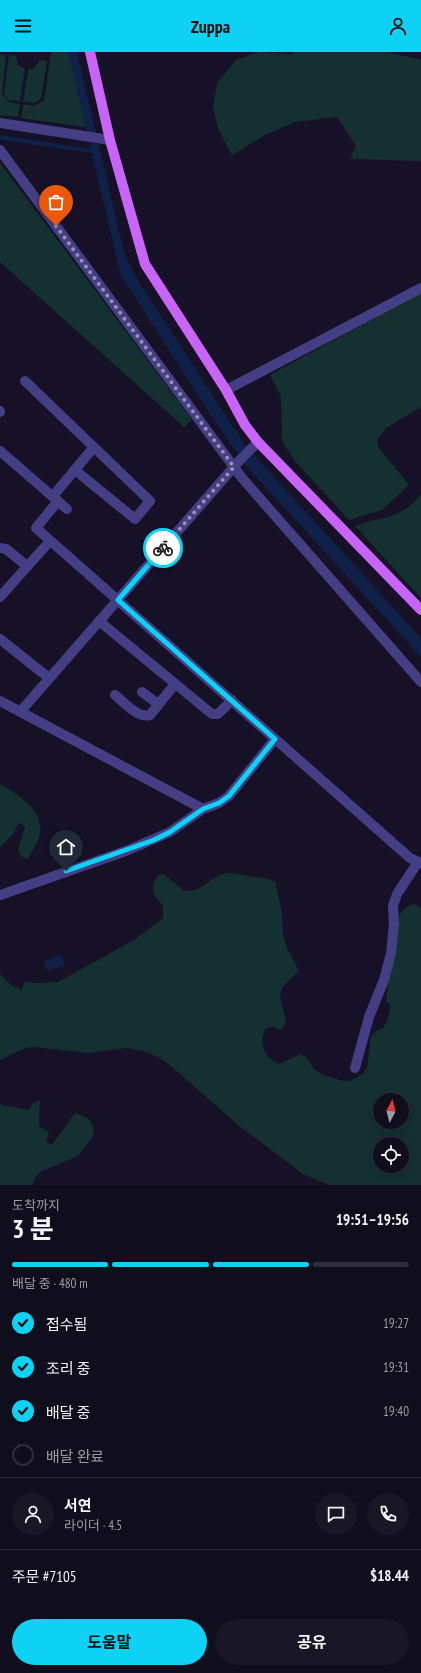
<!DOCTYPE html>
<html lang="ko">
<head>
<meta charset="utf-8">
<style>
	:root { --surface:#100d1d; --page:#191626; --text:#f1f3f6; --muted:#9c9ca4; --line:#302d3b; --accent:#0ed2f4 }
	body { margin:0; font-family:"PT Sans Narrow","Noto Sans KR",sans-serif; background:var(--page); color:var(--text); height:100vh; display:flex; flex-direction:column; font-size:15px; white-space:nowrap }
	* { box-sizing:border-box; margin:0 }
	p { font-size:13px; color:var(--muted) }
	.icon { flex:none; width:22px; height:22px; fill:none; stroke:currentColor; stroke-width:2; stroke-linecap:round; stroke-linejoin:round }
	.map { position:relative; height:1133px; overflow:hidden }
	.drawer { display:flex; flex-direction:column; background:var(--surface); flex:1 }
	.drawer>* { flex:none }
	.needle { width:26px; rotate:7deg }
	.fabs { position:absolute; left:373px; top:1041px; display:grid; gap:8px }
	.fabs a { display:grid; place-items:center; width:36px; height:36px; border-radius:50%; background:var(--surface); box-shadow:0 4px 16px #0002,0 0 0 1px var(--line); font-size:20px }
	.pin { position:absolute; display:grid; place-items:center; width:34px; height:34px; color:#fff; margin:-41px -17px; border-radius:50% 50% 50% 0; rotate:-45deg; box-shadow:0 0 4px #0007 }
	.pin .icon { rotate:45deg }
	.courier { position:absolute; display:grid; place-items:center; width:40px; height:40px; margin:-20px; border:3px solid #0ed2f4; border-radius:50%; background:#fff; color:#222; box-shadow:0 1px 5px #0007 }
	.overview em { font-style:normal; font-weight:700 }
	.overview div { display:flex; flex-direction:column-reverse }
	.overview { display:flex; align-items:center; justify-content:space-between; height:68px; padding:0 12px }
	h1 { font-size:26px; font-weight:700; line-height:30px }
	.bar { display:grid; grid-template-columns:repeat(4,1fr); gap:6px 4px; align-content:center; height:48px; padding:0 12px }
	.bar i { height:5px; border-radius:3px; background:var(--line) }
	.bar .current { background:var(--accent) }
	.bar p { grid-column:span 4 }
	.line { display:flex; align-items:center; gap:10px; padding:0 12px; border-top:1px solid var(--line) }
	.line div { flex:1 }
	.round { display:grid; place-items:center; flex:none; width:42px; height:42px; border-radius:21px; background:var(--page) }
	ol { padding:0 12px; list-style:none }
	li { display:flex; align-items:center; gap:12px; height:44px }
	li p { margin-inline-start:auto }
	li .icon { padding:4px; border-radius:50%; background:var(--accent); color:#111; stroke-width:4 }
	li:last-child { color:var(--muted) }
	li i { width:22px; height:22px; border:2px solid var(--line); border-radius:50% }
	.action { display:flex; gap:8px; margin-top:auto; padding:8px 12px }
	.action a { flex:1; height:46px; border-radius:24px; background:var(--accent); color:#111; font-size:16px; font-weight:700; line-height:46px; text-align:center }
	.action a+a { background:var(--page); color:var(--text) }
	header { display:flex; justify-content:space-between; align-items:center; height:52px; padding:0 12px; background:var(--accent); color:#111; font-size:18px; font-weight:700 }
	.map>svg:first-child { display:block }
	.green { fill:#143031; fill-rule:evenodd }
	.water { fill:#0f2148 }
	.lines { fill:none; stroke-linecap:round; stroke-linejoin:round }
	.minor { stroke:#443e84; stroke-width:10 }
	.major { stroke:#c865f8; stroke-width:10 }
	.done { stroke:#9892b2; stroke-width:4; stroke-dasharray:0 7.2 }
	.route { stroke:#0ed2f4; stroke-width:5 }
</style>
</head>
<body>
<header><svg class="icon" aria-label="menu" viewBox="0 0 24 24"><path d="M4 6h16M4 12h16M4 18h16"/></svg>Zuppa<svg class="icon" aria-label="person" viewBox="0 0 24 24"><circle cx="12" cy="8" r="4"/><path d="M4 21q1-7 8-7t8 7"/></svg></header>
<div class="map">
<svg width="421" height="1133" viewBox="0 0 421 1133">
	<rect width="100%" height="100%" fill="#161127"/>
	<path class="green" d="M51,0H68L87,73L84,75L21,66L23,52L34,54L44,48Z
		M258,0L292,2L294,0H388L421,8V109L350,107L356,94L337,65L295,70L265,83L232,103L218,77L213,55L217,31L236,8Z
		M0,2L6,3L2,42L9,50L20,52L18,65L0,63Z
		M9,3L16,4L18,13L25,17L20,49L9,48L4,42Z
		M40,8L47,9L41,47L34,51L23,50L28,18L34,16Z
		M0,111L192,368L184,375L0,210Z
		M421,240V355L386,376L377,388L379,396L409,433L382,458L349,468L294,408L282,389L281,349L280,342L270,323Z
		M421,442V546L355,474C382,464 401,468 421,442Z
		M0,732C18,743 47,759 39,785C37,793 31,800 28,807L20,804L18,797L25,775L19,771L13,782L0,795Z
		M231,821L269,827L275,830L282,860L283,882L287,896L299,919C273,942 280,939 286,971L281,978L274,975L266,976C258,990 264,1007 280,1012L300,1002L306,1005L315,1018L321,1022L343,1029H350L363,1022L367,1015L371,984L376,979L383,976L387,969L391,953L386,949L398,866C402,858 406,854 414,852L421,856V1133H329L303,1122L238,1073L171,1014L158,1005L143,999L127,996L89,1001L33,995L25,996L0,1008V922L10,932L22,938L24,930L36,931L58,930L134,888L163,866V854L153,841V832L158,823L164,822L184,839C206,840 209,822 231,821ZM380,1048H402V1070H380ZM380,1092H402V1114H380Z
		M40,1048L39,1074L49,1080L46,1090L52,1093L75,1061L86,1065L91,1070L94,1079L92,1086L78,1104L42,1119L36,1124L32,1133H0V1050L2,1053L29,1058L32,1052Z"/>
	<path class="water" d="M68,0H77L122,192L128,210L141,233L245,393L421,586V605L247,415L214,368L121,224L92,101L0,88V83L91,97Z
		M61,903L65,913L47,919L44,909Z"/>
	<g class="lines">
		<path class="minor" d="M0,71L110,88
			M0,98L242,426L421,630
			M25,329L150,449L135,467L75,418
			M226,338L421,236
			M0,360V359
			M0,399L67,457
			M53,444L94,395
			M58,449L36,476L410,806L421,811
			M0,496L6,497L27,514
			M0,545L50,489
			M99,569L212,662H218L232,648
			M0,587L49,626
			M142,640L158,652
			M115,643C124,650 138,667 150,663L175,632
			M0,649L203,757
			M20,660L239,409L258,390
			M0,843L126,799L170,780L203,757L219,751L229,744L275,687
			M355,1016L369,965L384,928L391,901L394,872L393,854L397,842L418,810"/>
		<path class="major" d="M90,0L110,88L145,212L226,338L245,373L258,390L421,558"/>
	</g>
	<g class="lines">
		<path class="done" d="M56,174L234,415L163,496"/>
		<path class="route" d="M66,819L154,788L170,780L203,757L219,751L229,744L275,687L118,548L163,496"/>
	</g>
</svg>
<div class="fabs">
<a><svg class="needle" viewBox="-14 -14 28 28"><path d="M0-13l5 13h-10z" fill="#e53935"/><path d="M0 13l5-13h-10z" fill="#9c9ca4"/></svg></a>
<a><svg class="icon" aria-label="locate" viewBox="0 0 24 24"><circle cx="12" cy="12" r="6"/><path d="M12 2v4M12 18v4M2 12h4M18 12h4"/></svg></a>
</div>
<div class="pin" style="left:56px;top:174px;background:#ea580c"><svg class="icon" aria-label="bag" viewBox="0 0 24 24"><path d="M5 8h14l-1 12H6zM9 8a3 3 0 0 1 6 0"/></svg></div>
<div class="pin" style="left:66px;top:819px;background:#1f2937"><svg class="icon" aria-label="home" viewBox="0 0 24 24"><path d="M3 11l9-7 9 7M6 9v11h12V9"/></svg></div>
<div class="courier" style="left:163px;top:496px"><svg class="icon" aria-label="bike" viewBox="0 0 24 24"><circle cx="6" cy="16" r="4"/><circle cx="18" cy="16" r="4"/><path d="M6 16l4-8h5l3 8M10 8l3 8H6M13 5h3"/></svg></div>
</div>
<section class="drawer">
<div class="overview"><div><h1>3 분</h1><p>도착까지</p></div><em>19:51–19:56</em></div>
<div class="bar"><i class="current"></i><i class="current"></i><i class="current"></i><i></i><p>배달 중 · 480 m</p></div>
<ol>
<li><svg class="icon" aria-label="check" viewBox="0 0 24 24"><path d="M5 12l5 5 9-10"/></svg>접수됨<p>19:27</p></li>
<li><svg class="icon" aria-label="check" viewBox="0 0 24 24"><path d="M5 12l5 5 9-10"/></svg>조리 중<p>19:31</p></li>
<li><svg class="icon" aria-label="check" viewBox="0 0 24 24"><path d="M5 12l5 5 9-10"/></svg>배달 중<p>19:40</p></li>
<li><i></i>배달 완료</li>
</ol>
<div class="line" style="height:72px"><a class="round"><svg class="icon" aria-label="person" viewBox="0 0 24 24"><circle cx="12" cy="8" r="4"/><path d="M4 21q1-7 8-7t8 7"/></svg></a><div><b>서연</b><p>라이더 · 4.5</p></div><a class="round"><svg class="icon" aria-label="chat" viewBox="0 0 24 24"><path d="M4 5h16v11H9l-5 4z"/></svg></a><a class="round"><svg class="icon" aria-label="phone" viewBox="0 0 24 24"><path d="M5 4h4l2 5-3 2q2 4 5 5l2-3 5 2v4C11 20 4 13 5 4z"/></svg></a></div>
<div class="line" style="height:52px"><div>주문 #7105</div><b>$18.44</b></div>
<div class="action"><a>도움말</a><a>공유</a></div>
</section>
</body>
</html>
